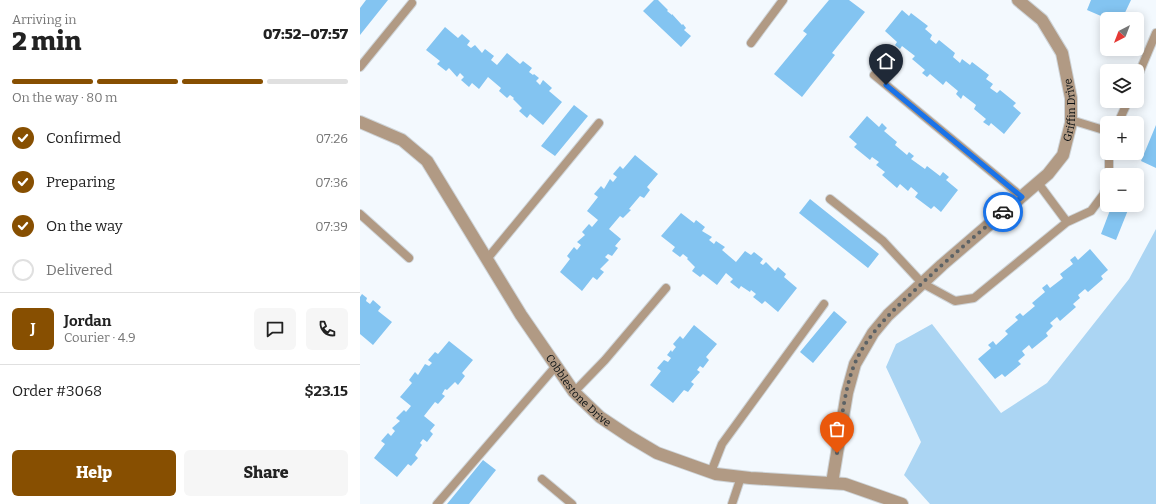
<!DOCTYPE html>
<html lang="en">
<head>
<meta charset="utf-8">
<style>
	:root { --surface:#fff; --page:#f6f6f6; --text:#222; --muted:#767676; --line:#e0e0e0; --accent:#874f01 }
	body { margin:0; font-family:Bitter,serif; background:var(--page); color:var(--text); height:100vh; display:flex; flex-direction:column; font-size:15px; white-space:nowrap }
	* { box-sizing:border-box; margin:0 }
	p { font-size:13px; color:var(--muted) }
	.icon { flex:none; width:22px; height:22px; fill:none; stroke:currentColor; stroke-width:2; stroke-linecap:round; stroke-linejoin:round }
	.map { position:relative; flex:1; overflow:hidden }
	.details { display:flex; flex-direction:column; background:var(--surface); width:360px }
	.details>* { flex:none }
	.needle { width:26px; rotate:222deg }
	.fabs { position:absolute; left:740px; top:12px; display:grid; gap:8px }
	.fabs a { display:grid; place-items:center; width:44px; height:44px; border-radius:6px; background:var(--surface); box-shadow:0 2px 10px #0003; font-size:20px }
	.pin { position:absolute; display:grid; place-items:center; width:34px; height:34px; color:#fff; margin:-41px -17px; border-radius:50% 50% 50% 0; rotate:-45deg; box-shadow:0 0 4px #0007 }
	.pin .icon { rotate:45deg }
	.courier { position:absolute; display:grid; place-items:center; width:40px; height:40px; margin:-20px; border:3px solid #1a73e8; border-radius:50%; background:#fff; color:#222; box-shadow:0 1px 5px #0007 }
	.summary em { font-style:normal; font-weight:800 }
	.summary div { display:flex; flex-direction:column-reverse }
	.summary { display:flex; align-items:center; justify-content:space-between; height:68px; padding:0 12px }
	h1 { font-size:26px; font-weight:800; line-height:30px }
	.bar { display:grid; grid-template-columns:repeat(4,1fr); gap:6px 4px; align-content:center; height:48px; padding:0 12px }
	.bar i { height:5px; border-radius:3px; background:var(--line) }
	.bar .active { background:var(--accent) }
	.bar p { grid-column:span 4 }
	.line { display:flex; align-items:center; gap:10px; padding:0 12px; border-top:1px solid var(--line) }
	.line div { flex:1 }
	.round { display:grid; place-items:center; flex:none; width:42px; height:42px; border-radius:6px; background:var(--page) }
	ol { padding:0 12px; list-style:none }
	li { display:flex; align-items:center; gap:12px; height:44px }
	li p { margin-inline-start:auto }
	li .icon { padding:4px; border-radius:50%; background:var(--accent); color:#fff; stroke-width:4 }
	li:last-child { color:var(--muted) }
	li i { width:22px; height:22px; border:2px solid var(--line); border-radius:50% }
	.cta { display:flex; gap:8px; margin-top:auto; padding:8px 12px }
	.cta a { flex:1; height:46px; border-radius:6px; background:var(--accent); color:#fff; font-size:16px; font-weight:800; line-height:46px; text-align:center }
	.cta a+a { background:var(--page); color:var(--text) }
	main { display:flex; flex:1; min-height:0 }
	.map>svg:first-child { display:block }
	.green { fill:#abd5f3 }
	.building { fill:#83c4f1 }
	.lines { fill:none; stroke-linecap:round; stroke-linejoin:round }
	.lane-casing { stroke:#ced4d8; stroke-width:10 }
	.street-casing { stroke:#ced4d8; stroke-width:14 }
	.lane { stroke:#b19a84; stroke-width:8 }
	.street { stroke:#b19a84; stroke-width:12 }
	.done { stroke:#5c6265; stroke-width:4; stroke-dasharray:0 7.2 }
	.route { stroke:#1a73e8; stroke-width:5 }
	.labels { text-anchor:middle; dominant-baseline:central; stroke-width:3; stroke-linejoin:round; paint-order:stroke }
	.street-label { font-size:11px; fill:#0a1013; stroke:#fff }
</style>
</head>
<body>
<main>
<section class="details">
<div class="summary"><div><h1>2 min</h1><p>Arriving in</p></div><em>07:52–07:57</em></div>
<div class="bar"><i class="active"></i><i class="active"></i><i class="active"></i><i></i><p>On the way · 80 m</p></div>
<ol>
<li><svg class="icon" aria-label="check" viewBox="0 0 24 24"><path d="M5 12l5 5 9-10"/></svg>Confirmed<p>07:26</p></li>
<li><svg class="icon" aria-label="check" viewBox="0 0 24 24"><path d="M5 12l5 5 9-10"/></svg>Preparing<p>07:36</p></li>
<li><svg class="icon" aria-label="check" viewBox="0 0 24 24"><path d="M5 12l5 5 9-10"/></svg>On the way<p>07:39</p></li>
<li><i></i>Delivered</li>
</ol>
<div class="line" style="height:72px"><b class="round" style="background:var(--accent);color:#fff">J</b><div><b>Jordan</b><p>Courier · 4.9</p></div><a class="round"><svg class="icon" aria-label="chat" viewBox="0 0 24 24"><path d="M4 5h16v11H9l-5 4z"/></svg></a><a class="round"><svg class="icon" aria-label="phone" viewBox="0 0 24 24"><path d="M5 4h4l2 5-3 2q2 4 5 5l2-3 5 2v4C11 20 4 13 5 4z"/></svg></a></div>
<div class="line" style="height:52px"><div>Order #3068</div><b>$23.15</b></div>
<div class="cta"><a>Help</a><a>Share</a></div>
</section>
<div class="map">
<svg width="796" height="504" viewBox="0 0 796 504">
	<rect width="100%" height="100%" fill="#f3f9fe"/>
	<path class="green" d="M796,229V504H570L544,475L561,442L526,367L536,344L572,324L641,413L687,383L769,279Z"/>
	<path class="building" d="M6,0H28L0,35V8Z
		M294,0H298L308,10L307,11L312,15V14L322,25L323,24L326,28L324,30L331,36L321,47L283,11Z
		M469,0H489L505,12L472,53L475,55L442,97L414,74L447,34L443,31Z
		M731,0H771L762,19H748L727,10Z
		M542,10L549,16L551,13L568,26L565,29L572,35L570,39L576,44L579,40L595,53L593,57L600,63L602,59L610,65L612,62L629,75L626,79L633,84L630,88L637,93L640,90L656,103L653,106L661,113L644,134L631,123L629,126L623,122L626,119L614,109L616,105L603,95L601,99L596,94L598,91L586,81L583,85L570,74L567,77L562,73L565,70L552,59L555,56L542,46L540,49L535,45L537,42L525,31Z
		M85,27L98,38L102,34L110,41L107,45L111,48L115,45L122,53L125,49L134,56L131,60L137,65L147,53L160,64L163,61L172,68L169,72L173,75L174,74L179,78L176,81L180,85L183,80L192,88L189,91L202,102L183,125L170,114L167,118L159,111L162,108L153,99L154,98L150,95L147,98L139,91L141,88L128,77L119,89L112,83L109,87L101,80L104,77L100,73L97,77L89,68L86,71L77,64L80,61L66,50Z
		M214,105L228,116L195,156L181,146Z
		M507,116L519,127L522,123L527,128L524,131L537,142L535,145L547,155L549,152L554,156L551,159L565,169L567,166L580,176L583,172L589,177L586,180L598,190L581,212L574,206L571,209L555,197L558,193L551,187L548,191L540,184L537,188L522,175L525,172L516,165L519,162L512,157L510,160L494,147L497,144L489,137Z
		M796,125V168L781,161Z
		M275,155L298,174L287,187L290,190L284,198L280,196L269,209L271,210L263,218L260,216L249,229L261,239L255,246L258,248L252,256L248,254L245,257L249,260L240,269L244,272L237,280L233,277L222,291L200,272L210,259L207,256L214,247L217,250L221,245L217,242L225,235L222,232L229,224L232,227L238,220L227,211L238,197L234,194L241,186L244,189L250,179L253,182L257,177L253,174L260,166L263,169Z
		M450,199L519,254L508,268L439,213Z
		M752,205H770L756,240L741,234Z
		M321,213L334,223L336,220L345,227L342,231L352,237L349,240L354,244L356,241L365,247L362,250L376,262L385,251L391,255L394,252L403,259L400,263L403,265L406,262L415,271L418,267L426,274L424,277L437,288L418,312L405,301L402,304L393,297L396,294L391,290L390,292L381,286L379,289L370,282L373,279L366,273L357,285L343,274L340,277L332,271L335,267L327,259L328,258L323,254L320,257L312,251L315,247L301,236Z
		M730,249L748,270L741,276L743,279L728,292L725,289L718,295L720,298L713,304L716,307L700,321L697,317L690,323L693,326L686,333L688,336L672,349L669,345L662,351L665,355L658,361L661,364L645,377L642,374L635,379L618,359L631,348L628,345L633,341L636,345L648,334L645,331L658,320L655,317L660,313L663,316L675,306L672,303L685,292L682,288L687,284L690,288L703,278L700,274L713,264L710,260L715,256L718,260Z
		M2,294L7,298L6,301L10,304L13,300L21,307L18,311L32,322L13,345L0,334V297Z
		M474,311L487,322L453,363L440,352Z
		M334,325L357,344L346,357L349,360L343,368L340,366L337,370L340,372L331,382L334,384L328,392L324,390L313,403L290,385L301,371L297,368L304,360L308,362L311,358L307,355L311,350L312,352L316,347L313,344L320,336L323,339Z
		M89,341L113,360L102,373L105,376L98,385L95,382L87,390L85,389L82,394L85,396L78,404L75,402L64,416L75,425L70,431L73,434L67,442L63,439L60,443L62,445L55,455L58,458L51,466L48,464L37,477L14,458L25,444L21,441L28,433L31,436L35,431L32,428L40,421L36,418L44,410L46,412L51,406L40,397L52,383L49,380L55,372L58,375L65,364L69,366L72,363L68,360L75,352L78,354Z
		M123,460L136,470L109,504H87Z"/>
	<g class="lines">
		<g class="lane-casing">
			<path id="lane" d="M391,43L423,0
				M0,67L52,3
				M514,75L662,197
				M777,78L796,33
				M711,120L747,131
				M758,123L768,101
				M749,153V175
				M678,183L707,222
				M470,199L523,241L562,283L595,301L614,298L707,222L731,211L743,195L747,185
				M0,214L49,258
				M127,259L239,123
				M214,392L245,360L306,288
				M351,472L362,444L464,304
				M182,479L212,504
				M77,504L196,366
				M372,504L381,477"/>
		</g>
		<g class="street-casing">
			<g id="street">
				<path id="s1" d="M0,122L42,140L67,161L161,315L214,392L240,417L270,437L297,453L356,474L390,478L485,484L542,504"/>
				<path id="s2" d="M472,483L487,393L495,364L513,333L528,315L582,265L688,174L703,155L711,123V98L702,53L682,20L658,0"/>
			</g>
		</g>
		<use href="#lane" class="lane"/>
		<use href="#street" class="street"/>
	</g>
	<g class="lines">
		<path class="done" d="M477,453C481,425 484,389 495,363C508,334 531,312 554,291C583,263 613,238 643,212"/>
		<path class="route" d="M526,85L662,197L643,212"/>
	</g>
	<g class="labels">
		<g class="street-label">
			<text stroke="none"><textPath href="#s2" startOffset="464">Griffin Drive</textPath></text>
			<text stroke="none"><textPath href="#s1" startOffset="354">Cobblestone Drive</textPath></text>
		</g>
	</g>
</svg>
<div class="fabs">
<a><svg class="needle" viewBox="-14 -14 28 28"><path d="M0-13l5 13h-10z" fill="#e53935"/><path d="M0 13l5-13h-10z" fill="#767676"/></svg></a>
<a><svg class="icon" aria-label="layers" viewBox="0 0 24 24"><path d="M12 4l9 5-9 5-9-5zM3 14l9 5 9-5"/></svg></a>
<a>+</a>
<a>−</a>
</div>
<div class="pin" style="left:477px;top:453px;background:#ea580c"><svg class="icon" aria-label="bag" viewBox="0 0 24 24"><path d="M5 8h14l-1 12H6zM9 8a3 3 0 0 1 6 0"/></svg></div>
<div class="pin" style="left:526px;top:85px;background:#1f2937"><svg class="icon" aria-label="home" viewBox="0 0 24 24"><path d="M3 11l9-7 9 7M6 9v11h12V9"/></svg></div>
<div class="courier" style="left:643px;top:212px"><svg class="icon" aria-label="car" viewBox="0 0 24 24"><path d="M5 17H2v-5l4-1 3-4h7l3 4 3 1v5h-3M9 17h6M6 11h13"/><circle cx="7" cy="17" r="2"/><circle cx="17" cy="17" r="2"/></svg></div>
</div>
</main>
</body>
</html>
